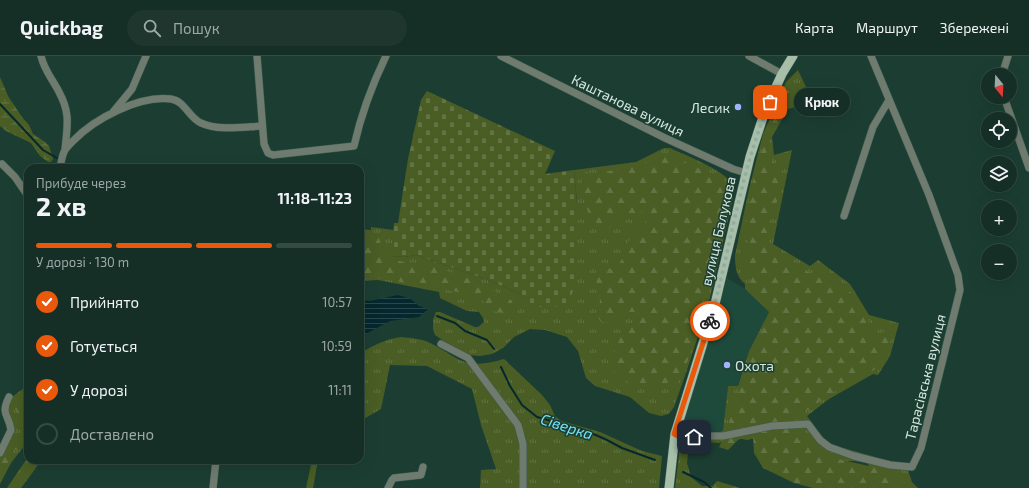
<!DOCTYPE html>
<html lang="uk">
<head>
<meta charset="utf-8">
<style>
	:root { --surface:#152e26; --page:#1e362e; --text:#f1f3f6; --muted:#9da8a7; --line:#344a43; --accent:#ea580c }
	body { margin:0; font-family:"Exo 2",sans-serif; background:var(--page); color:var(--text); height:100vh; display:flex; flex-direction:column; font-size:15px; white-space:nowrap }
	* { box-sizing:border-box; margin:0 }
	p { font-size:13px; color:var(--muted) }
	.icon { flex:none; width:22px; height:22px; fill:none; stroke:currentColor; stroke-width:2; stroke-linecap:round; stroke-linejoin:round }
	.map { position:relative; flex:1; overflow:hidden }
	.side { position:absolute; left:24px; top:108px; width:340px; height:300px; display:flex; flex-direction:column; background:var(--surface); border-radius:12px; box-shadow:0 4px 16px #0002,0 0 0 1px var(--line) }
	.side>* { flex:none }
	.needle { width:26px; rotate:162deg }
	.tools { position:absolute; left:981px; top:12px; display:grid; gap:8px }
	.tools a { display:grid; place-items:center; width:36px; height:36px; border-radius:50%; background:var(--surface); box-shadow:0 4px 16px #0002,0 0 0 1px var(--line); font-size:20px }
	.pin { position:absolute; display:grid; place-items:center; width:34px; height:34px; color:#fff; margin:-17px; border-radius:8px; box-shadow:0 2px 6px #0006 }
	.courier { position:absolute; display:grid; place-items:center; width:40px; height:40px; margin:-20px; border:3px solid #ea580c; border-radius:50%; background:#fff; color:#222; box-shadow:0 1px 5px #0007 }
	.bubble { position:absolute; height:28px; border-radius:14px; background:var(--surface); box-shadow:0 4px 16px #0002,0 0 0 1px var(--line); font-size:13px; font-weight:700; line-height:28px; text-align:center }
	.overview em { font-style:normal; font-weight:700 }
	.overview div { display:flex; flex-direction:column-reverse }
	.overview { display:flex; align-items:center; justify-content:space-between; height:68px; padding:0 12px }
	h1 { font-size:26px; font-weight:700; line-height:30px }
	.bar { display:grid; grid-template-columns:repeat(4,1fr); gap:6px 4px; align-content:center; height:48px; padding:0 12px }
	.bar i { height:5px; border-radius:3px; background:var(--line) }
	.bar .active { background:var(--accent) }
	.bar p { grid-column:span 4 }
	ol { padding:0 12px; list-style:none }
	li { display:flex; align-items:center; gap:12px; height:44px }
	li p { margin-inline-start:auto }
	li .icon { padding:4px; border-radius:50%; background:var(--accent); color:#fff; stroke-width:4 }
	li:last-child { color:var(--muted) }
	li i { width:22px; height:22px; border:2px solid var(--line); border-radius:50% }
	header { display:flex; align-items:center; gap:24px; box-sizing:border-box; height:56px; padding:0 20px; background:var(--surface); border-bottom:1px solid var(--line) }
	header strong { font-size:19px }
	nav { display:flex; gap:22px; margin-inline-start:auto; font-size:14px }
	.search { width:280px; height:36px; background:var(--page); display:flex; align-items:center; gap:10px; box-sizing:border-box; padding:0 14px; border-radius:22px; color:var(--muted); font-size:15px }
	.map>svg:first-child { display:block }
	.built { fill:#1e4a3b }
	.grass { fill:url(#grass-tufts) }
	.forest { fill:url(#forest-firs) }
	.wetland { fill:url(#wetland-marsh) }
	.cemetery { fill:url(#cemetery-stones) }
	.water { fill:url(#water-rules) }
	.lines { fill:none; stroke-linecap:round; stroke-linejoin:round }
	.stream { stroke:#05282e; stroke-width:2 }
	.minor-casing { stroke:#3d5c51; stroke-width:8 }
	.major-casing { stroke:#3d5c51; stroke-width:10 }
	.minor { stroke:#707b70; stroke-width:7 }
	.major { stroke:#a7bea9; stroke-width:9 }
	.done { stroke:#94aca2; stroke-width:4; stroke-dasharray:0 7.2 }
	.route { stroke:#ea580c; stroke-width:5 }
	.poi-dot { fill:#a3b2fd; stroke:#1c3e32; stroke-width:1.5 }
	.labels { text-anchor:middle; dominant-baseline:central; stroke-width:3; stroke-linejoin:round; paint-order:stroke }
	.street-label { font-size:14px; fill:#d4e7df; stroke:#1c3e32 }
	.poi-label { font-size:14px; fill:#d4e7df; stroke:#1c3e32; text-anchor:end }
	.water-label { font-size:15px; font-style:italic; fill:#74e2f7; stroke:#1c3e32 }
</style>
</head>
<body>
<header>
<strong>Quickbag</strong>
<div class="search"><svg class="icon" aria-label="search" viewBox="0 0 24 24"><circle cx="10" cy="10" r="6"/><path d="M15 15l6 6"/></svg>Пошук</div>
<nav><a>Карта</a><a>Маршрут</a><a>Збережені</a></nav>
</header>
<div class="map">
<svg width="1029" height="432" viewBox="0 0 1029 432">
	<defs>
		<pattern id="grass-tufts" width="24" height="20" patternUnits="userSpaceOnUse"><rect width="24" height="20" fill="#495d24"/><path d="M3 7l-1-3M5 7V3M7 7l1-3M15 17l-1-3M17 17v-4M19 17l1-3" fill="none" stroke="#627443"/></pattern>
		<pattern id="forest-firs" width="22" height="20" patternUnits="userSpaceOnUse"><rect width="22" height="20" fill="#495d24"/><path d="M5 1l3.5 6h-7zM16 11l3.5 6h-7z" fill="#627443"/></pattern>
		<pattern id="wetland-marsh" width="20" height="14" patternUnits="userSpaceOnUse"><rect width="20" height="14" fill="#495d24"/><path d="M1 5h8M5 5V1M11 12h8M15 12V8" fill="none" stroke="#627443"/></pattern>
		<pattern id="cemetery-stones" width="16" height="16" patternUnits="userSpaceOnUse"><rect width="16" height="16" fill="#495d24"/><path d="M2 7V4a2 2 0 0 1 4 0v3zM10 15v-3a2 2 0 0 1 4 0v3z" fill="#627443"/></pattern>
		<pattern id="water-rules" width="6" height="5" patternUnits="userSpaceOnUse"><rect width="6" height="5" fill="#05282e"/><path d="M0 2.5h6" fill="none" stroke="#29474c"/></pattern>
	</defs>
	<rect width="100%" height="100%" fill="#1c3e32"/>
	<path class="built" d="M727,222L745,233L769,256L749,295L737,331L728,330L723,374L719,377L679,378Z"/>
	<path class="grass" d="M798,14L813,46L788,53L772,81L774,99L792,94L773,188L810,210L818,204L850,228L869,259L899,267L890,300L878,319L873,318L829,343L807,360L820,378L829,388L886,404L906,408L912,426L918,432H902L875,418L867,407L854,405H832L760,381L747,384L738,382L719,387L705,386L697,389L692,396L688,398L687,407L691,421L702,430H732L736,432H675L680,390C684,380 708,379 719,377L723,374L728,330H738L749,295L769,256L745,233V228C736,221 735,210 735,199L749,133L763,78L786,26Z
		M664,92H670C685,99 724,114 731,127C734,132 733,137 733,142L709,246L687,314L674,351L669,358L661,360L649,357L630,341L595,330L586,322L578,295L567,281L545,274L530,273L514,281L503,292L492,298L480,300L468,299L451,290L435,279L433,273V264L436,256H440L475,271H478L484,266L483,262L479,256L467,255L440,242L439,236L378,224L360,225V173L371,174V171L394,174L392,200L404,201L416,199L491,225L526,241L577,147L574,114L636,106Z
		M401,281C413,282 424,283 434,289C446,295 457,305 470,307C481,309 494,306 504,303L542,339L550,349L555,360L561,365L600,376L642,395L662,400L659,432H480L481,414L496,413L481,369L472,333L427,310L390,309L381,353L360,365V313L363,303H360V294L364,295C376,288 387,283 401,281Z
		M28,329V385L11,407L0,428V401L12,378L5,356L12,341Z
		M28,401V404H41L33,416L21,432H7Z
		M312,404H318L313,432H306Z"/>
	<path class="forest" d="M789,33L800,34L801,41L788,48L771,78L766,98L782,114V133L770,163L766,182L770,194L786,206L833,227L852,237L869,265L866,273L871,279L884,276L891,283L882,307L874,314L825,341L787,369L803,389L817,391L838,403L891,415L905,427L908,432H813L794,427L763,412L754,397L753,378L738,384L728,394L719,391L725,379L751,297L772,256L755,235L748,221L746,204L748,178L746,168L751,132L764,85L772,64Z
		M670,99L724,124L728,130L727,151L709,213L691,295L682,321L672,333L633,329L617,319L612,312L613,299L622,277L643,259L638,256H626L614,267L601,266L598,261C598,256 600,250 600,245C599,231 593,225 597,209L601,208L613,214C620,207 626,200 625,190L636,176L645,168L646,160L642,156L620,161L612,171L603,174C584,160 585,144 581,121L586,116L593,118L641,109L653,102Z
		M377,178L387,202L404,206L422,207L477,225L512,245L513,251L507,258L494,255L476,239L360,219V182L362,180Z
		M28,334V359L24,360C17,357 14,354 14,347L19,340Z
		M22,380L25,383L22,388L14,395L0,421V405L13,382Z"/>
	<path class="wetland" d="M0,21L8,40L22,61L29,69L33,78L45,86L49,90L53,103L51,106H48L40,100L31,87L6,75L0,70Z
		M717,425L740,432H711Z"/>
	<path class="cemetery" d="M427,35L555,95L545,118L574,114L577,147L575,228L569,247L547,253L525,246L526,241L491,225L416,199L404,201L391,200L394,167H398L408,103L421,44Z"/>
	<path class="water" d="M398,239L411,243L419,250L428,253L419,261L390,265L360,281V244L370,245Z"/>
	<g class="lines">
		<path class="stream" d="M0,48L43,94L57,102
			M437,260L455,267L465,275L487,284L494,293
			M501,311L510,330L522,349L537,361L584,374L605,383L622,392L655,404
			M683,416L704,426L711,432"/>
		<g class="minor-casing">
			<path id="minor" d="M41,0C44,14 53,24 59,36C71,58 67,70 65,94
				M257,0L264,88L268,97L273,99L354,90C361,59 372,29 386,0
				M501,0L665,82L733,113L746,117
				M749,0L782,18
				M1002,19L1008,0
				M1004,41L1029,112
				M113,56L132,33L146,0
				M2,108L15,121L28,140
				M60,112C61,107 62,99 65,94C67,91 70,88 73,85C94,63 139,39 171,43C185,45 189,62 201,67C218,75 243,71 262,70
				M844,160L873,71L889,44
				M441,288L468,302L518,369L523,388V432
				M675,378L678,380H723L772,370L808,368L820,384L829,391L854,400L890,409L912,411L921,392L960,234L958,219L929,139L871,0
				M0,397L11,374C9,358 0,359 9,341
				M213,432L216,404
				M388,432L392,424L394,422L421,419L423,411"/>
		</g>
		<g class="major-casing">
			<path id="major" d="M669,432L675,378L715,248L750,101L764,58L775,33L782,18L793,0"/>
		</g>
		<use href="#minor" class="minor"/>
		<use href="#major" class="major"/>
	</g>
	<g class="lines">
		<path class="done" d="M710,265C731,192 740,115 770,46"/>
		<path class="route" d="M694,381L678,380L674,378L710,265"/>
	</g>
	<g class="poi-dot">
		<circle cx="738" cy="51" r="4"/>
		<circle cx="727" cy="309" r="4"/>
	</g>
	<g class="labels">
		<g class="street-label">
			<text transform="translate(628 49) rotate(26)">Каштанова вулиця</text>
			<text transform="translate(718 175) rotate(-77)">вулиця Балукова</text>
			<text transform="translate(925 321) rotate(-76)">Тарасівська вулиця</text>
		</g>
		<g class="poi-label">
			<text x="730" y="51">Лесик</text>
			<text x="735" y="309" text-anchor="start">Охота</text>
		</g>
		<g class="water-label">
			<text transform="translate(567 370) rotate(18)">Сіверка</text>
		</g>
	</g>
</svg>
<div class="tools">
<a><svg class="needle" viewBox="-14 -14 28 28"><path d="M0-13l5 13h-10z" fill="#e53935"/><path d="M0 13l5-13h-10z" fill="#9da8a7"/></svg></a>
<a><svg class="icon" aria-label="locate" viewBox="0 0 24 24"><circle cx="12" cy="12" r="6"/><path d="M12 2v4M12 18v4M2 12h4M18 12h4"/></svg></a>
<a><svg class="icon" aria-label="layers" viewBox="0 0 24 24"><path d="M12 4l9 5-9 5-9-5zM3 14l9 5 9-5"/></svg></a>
<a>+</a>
<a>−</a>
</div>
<div class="pin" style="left:770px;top:46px;background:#ea580c"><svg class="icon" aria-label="bag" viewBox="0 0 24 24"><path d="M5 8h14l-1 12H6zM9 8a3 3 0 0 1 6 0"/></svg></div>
<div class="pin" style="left:694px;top:381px;background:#1f2937"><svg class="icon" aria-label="home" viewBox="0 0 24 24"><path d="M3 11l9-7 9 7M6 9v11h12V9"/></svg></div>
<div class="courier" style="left:710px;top:265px"><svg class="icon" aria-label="bike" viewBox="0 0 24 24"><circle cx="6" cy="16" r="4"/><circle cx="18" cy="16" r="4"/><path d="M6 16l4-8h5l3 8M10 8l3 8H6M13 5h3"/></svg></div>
<div class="bubble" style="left:794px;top:32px;width:56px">Крюк</div>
<section class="side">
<div class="overview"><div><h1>2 хв</h1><p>Прибуде через</p></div><em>11:18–11:23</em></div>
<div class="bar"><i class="active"></i><i class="active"></i><i class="active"></i><i></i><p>У дорозі · 130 m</p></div>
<ol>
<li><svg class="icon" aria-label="check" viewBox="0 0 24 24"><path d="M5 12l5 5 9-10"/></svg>Прийнято<p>10:57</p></li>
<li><svg class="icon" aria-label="check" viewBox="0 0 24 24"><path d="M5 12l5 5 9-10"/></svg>Готується<p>10:59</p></li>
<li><svg class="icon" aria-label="check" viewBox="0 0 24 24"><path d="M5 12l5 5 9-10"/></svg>У дорозі<p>11:11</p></li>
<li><i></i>Доставлено</li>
</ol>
</section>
</div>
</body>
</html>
